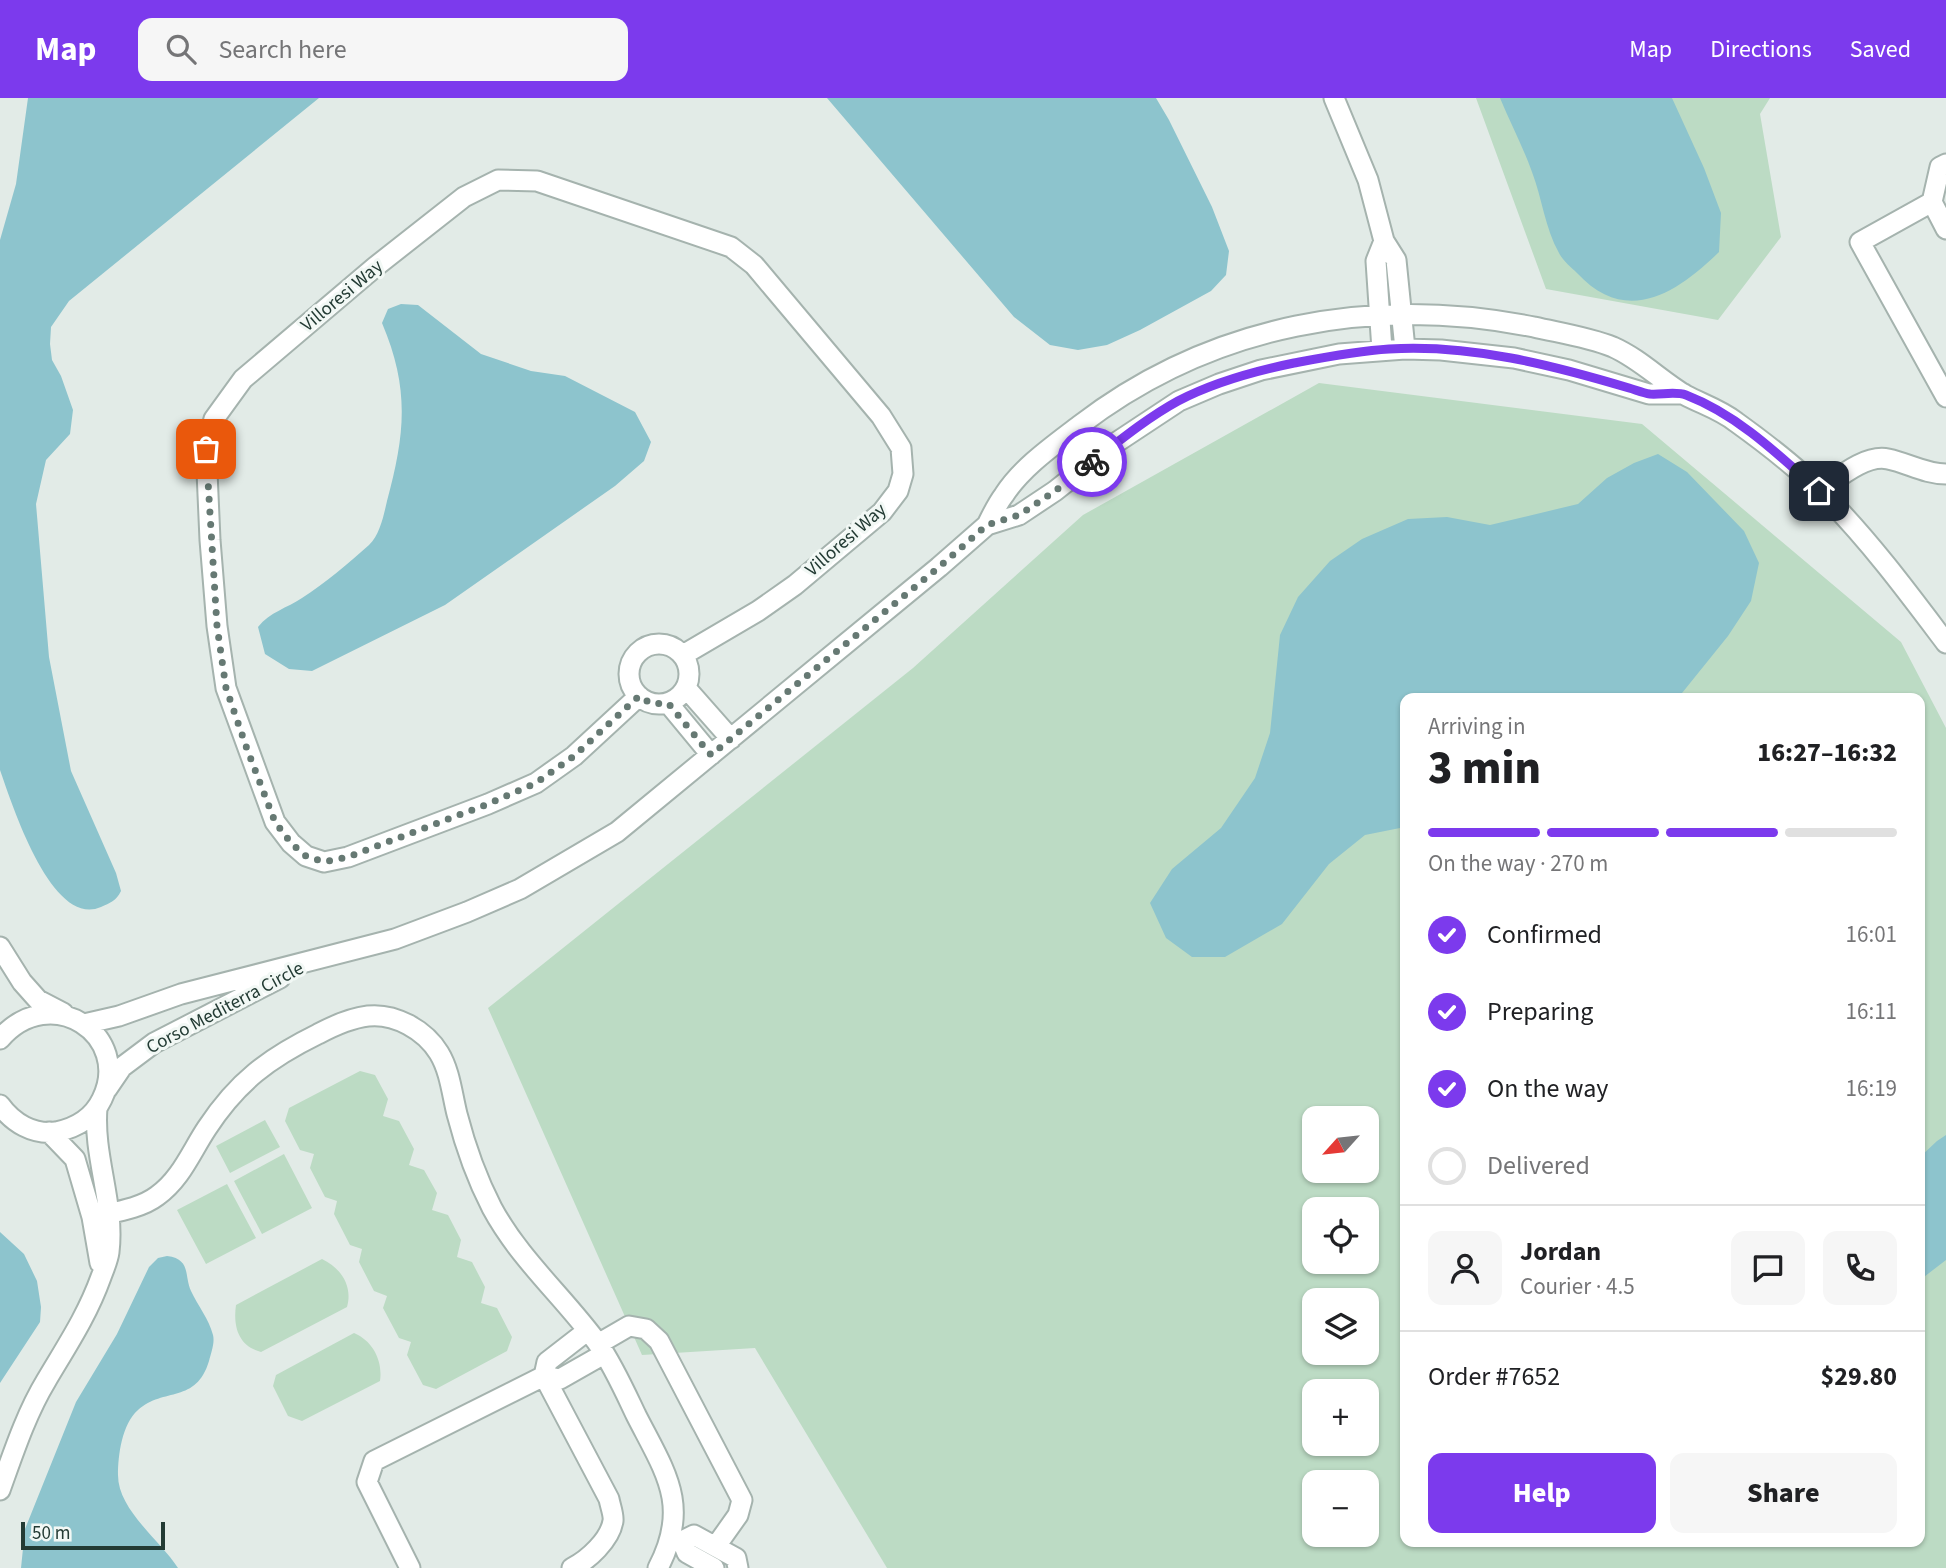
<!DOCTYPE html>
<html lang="en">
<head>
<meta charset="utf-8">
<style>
	:root { --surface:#fff; --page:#f6f6f6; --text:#202124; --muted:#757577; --line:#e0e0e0; --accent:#7c3aed }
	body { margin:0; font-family:"Source Sans 3",sans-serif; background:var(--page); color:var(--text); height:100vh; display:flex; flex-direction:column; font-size:26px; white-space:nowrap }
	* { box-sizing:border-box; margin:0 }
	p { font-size:23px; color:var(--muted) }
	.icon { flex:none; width:38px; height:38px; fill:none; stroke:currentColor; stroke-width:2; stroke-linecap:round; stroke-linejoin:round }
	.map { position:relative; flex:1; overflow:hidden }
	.panel { position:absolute; left:1400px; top:595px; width:525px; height:854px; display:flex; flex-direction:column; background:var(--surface); border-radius:14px; box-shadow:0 2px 5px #0004 }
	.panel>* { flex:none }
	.needle { width:46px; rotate:243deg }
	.buttons { position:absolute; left:1302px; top:1008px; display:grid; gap:14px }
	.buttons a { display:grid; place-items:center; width:77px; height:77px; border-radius:14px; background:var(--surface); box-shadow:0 2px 5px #0004; font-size:35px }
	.scale { position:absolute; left:21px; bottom:18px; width:144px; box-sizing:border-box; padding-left:7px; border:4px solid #233b34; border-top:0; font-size:19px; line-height:24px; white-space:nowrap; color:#233b34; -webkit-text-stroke:5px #f2f8f5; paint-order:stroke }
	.pin { position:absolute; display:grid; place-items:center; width:60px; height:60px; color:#fff; margin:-30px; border-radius:14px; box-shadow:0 4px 10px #0006 }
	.courier { position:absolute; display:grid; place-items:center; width:70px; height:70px; margin:-35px; border:5px solid #7c3aed; border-radius:50%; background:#fff; color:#222; box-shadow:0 2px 9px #0007 }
	.overview em { font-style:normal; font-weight:800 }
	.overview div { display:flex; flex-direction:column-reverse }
	.overview { display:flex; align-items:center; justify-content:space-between; height:119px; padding:0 28px }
	h1 { font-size:46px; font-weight:800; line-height:52px }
	.bar { display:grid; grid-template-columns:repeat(4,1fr); gap:10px 7px; align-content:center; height:84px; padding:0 28px }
	.bar i { height:9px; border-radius:5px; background:var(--line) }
	.bar .selected { background:var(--accent) }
	.bar p { grid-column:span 4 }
	.line { display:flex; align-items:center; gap:18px; padding:0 28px; border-top:2px solid var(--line) }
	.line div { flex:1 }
	.round { display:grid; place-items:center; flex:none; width:74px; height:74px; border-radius:14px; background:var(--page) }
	ol { padding:0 28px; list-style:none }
	li { display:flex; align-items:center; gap:21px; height:77px }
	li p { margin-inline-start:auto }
	li .icon { padding:7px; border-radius:50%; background:var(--accent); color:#fff; stroke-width:4 }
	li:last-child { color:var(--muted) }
	li i { width:38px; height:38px; border:4px solid var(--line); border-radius:50% }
	.primary-button { display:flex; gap:14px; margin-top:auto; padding:14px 28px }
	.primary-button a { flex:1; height:80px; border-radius:14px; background:var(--accent); color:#fff; font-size:28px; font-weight:800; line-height:80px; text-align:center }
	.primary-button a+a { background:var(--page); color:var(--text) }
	header { display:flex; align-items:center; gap:42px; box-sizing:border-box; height:98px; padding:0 35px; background:var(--accent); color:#fff }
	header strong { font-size:33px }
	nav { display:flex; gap:38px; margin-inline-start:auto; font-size:24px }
	.search { width:490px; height:63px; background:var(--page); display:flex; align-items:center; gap:18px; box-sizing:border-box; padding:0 24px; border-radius:14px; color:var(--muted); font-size:26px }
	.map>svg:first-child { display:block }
	.green { fill:#bcdbc4; fill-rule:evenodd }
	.water { fill:#8dc4cd }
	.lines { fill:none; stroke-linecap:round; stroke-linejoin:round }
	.minor-casing { stroke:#a5b3ae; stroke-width:23 }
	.minor { stroke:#fff; stroke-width:19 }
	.done { stroke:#667973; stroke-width:7; stroke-dasharray:0 12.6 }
	.route { stroke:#7c3aed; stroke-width:9 }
	.labels { text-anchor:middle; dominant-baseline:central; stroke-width:6; stroke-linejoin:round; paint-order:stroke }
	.street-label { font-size:19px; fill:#233b34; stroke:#f2f8f5 }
</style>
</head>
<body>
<header>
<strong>Map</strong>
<div class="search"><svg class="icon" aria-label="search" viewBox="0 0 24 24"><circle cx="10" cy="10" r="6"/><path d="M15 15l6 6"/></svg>Search here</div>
<nav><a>Map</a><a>Directions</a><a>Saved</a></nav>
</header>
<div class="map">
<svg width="1946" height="1470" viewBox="0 0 1946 1470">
	<rect width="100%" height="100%" fill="#e2ebe7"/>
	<path class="green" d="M1476,0H1770L1760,16L1781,139L1718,222L1546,191Z
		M1319,285L1642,326L1901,544L1946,630V1470H887L755,1250L642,1257L488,910L913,570L1083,417ZM1405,600H1920V1444H1405ZM1314,1020H1367V1073H1314ZM1314,1111H1367V1164H1314ZM1314,1202H1367V1255H1314ZM1314,1293H1367V1346H1314ZM1314,1384H1367V1437H1314Z
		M360,973L375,977L388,1001L383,1018L399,1023L414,1051L409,1067L424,1072L437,1095L432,1112L448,1117L461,1142L457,1159L472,1164L485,1189L481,1205L497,1210L512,1239L507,1253L436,1291L423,1287L407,1257L411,1244L399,1240L383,1210L387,1198L374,1193L359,1164L362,1151L350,1147L334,1116L337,1103L325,1099L310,1070L314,1056L300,1052L285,1023L289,1010Z
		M265,1022L280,1049L230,1075L216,1048Z
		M284,1056L312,1110L262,1136L234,1083Z
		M227,1086L256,1140L206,1166L177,1112Z
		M322,1161C341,1170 353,1188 347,1209L261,1254C238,1248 233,1228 236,1207Z
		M354,1235C373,1243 383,1263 380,1283L302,1323L288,1318L273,1288L276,1277Z"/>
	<path class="water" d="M28,0H319L69,203L51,229L50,246L52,262L61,278L73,312L70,336L46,362L36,406L49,559L71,673L116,775L121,793C116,803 110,805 101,809C51,831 11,703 0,672V142L16,86Z
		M827,0H1156L1169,22L1212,109L1229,153L1226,177L1211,193L1140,232L1107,247L1078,252L1050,247L1014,219Z
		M1500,0H1672L1704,70L1721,115L1719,154C1676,196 1626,228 1577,175C1571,169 1563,163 1559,155C1545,130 1542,100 1532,74C1523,49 1510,24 1500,0Z
		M401,206L418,207L481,256L531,273L565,278L635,314L651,344L644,363L615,388L445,507L312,573L289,571L265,556L258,529C270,514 287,510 302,500C325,485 349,465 369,447C380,437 384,416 387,403C405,336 410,291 382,225L388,211Z
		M1658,356L1687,374L1744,433L1759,465L1751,503L1728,538L1678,600H1405V729L1365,737L1329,766L1282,826L1225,859H1192L1166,840L1150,805L1172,771L1221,730L1255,680L1270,635L1280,537L1298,499L1330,463L1362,441L1408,421L1447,419L1490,427L1578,406L1607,380L1634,365Z
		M1946,1037V1162L1920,1182V1059L1937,1043Z
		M0,1134L24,1156L37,1183L41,1209L40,1224L0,1285Z
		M167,1158C191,1161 184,1177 191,1193C198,1208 209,1221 213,1237C215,1245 211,1255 209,1263C196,1306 164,1289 138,1312C122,1326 118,1357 118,1377C118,1412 160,1442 178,1470H21L25,1431L76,1304L117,1236L149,1169L158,1160Z"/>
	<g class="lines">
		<g class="minor-casing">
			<path id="minor" d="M1334,0L1368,82L1384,143L1396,162L1405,251
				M1946,66L1940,69L1932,104L1860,144L1946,299
				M1932,104L1946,131
				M1382,252L1376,163L1384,143
				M1684,296H1649L1569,272L1514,260L1441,252L1405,251L1339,256L1261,272L1219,286L1179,303L1117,344L1055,393L1019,417L987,427C992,417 997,406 1004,397C1022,369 1054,347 1080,327C1212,226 1373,197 1534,229C1560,235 1588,239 1613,249C1640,261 1660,282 1685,297C1702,306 1721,312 1736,324C1768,347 1802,373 1829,402C1872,446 1909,496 1946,545
				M1819,393C1837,381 1865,356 1888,361C1908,365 1925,376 1946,376
				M629 576a30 30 0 1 1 60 0a30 30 0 1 1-60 0Z
				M686,590L731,641
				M639,598L574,658L536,685L488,706L348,759L324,764L306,758L291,745L275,724L226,590L217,528L210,442L206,351L214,321L243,281L375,169L464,99L498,82L537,83L731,149L754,167L881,318L901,350L903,376L898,393L882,414L795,487L758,513L683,557
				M668,605L711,657
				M0,849L22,884L38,902L63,915
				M84,926L119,918L181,896L395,841L467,814L520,791L617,734L939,469L987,427
				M0,941C51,882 133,938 102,1001C93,1020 76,1030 56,1034C33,1037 13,1025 0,1007
				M107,991L122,969L154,945L280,880
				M49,1034L75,1061L92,1119L100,1165
				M92,1119C113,1114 140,1111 157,1098C181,1081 191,1054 207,1030C237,984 269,960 318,936C333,928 351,920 368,918C395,915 425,932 439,955C450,973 452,996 457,1016C465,1047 477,1081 492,1110C520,1162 565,1200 599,1247C614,1269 625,1294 636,1317C665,1374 691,1407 658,1470
				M587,1233L547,1264L544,1278L560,1281L604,1256
				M598,1246L629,1228L646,1231L659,1243L742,1402L738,1417L716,1448
				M0,1392C13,1356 26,1316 46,1283C66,1249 87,1218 101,1179C104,1171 108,1162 109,1154C115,1105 93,1059 97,1010
				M671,1438L682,1443L694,1437L736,1460L738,1470
				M682,1443L687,1455L714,1470
				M410,1470L367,1384L374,1363L544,1278L609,1401C610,1407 614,1417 613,1423C610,1442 588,1462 572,1470"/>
		</g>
		<use href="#minor" class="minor"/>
	</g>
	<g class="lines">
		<path class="done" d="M206,351L217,528L226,590L247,651L275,724L291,745L306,758L324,764L348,759L488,706L536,685L574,658L639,598L652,606L668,605L711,657L939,469L987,427L1019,417L1055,393L1092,364"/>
		<path class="route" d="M1092,364C1119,343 1147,320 1178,303C1214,284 1255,273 1294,265C1326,259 1357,253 1389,251C1471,246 1552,267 1629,290C1636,292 1643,295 1650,296C1661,297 1675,293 1686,297C1738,317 1779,357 1819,393"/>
	</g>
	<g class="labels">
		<g class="street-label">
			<text transform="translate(342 198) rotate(-40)">Villoresi Way</text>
			<text transform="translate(846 442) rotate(-41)">Villoresi Way</text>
			<text transform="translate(225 910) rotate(-28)">Corso Mediterra Circle</text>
		</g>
	</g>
</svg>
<div class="buttons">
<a><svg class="needle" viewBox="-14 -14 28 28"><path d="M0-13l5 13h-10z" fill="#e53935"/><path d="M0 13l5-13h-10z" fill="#757577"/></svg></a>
<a><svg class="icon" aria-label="locate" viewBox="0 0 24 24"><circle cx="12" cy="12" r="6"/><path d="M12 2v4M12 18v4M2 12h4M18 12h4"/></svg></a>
<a><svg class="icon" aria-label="layers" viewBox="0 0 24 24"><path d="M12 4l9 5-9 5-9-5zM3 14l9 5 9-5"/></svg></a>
<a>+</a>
<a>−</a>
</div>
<div class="scale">50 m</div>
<div class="pin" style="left:206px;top:351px;background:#ea580c"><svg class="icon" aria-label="bag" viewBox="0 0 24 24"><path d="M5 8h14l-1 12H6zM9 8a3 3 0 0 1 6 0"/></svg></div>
<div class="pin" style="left:1819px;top:393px;background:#1f2937"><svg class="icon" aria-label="home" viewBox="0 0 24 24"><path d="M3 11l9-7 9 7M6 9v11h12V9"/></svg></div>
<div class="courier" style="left:1092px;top:364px"><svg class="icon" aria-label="bike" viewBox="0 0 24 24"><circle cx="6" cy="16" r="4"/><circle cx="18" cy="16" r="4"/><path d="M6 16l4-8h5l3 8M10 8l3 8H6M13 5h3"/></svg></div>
<section class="panel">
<div class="overview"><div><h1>3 min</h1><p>Arriving in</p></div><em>16:27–16:32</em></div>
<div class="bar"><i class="selected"></i><i class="selected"></i><i class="selected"></i><i></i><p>On the way · 270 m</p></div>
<ol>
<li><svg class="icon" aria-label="check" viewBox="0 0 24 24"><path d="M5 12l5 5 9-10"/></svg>Confirmed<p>16:01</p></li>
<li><svg class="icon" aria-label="check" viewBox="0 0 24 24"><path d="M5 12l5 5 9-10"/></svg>Preparing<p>16:11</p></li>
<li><svg class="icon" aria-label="check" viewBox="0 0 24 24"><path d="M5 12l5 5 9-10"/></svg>On the way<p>16:19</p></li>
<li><i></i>Delivered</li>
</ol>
<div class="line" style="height:126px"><a class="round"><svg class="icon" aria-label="person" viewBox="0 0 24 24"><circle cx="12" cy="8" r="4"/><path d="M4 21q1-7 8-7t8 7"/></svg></a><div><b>Jordan</b><p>Courier · 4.5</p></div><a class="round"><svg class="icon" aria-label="chat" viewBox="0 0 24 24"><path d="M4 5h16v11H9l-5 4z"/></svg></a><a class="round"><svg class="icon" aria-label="phone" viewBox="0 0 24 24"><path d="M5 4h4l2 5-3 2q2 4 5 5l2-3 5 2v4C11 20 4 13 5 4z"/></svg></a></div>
<div class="line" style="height:91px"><div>Order #7652</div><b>$29.80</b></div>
<div class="primary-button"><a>Help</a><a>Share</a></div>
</section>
</div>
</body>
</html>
